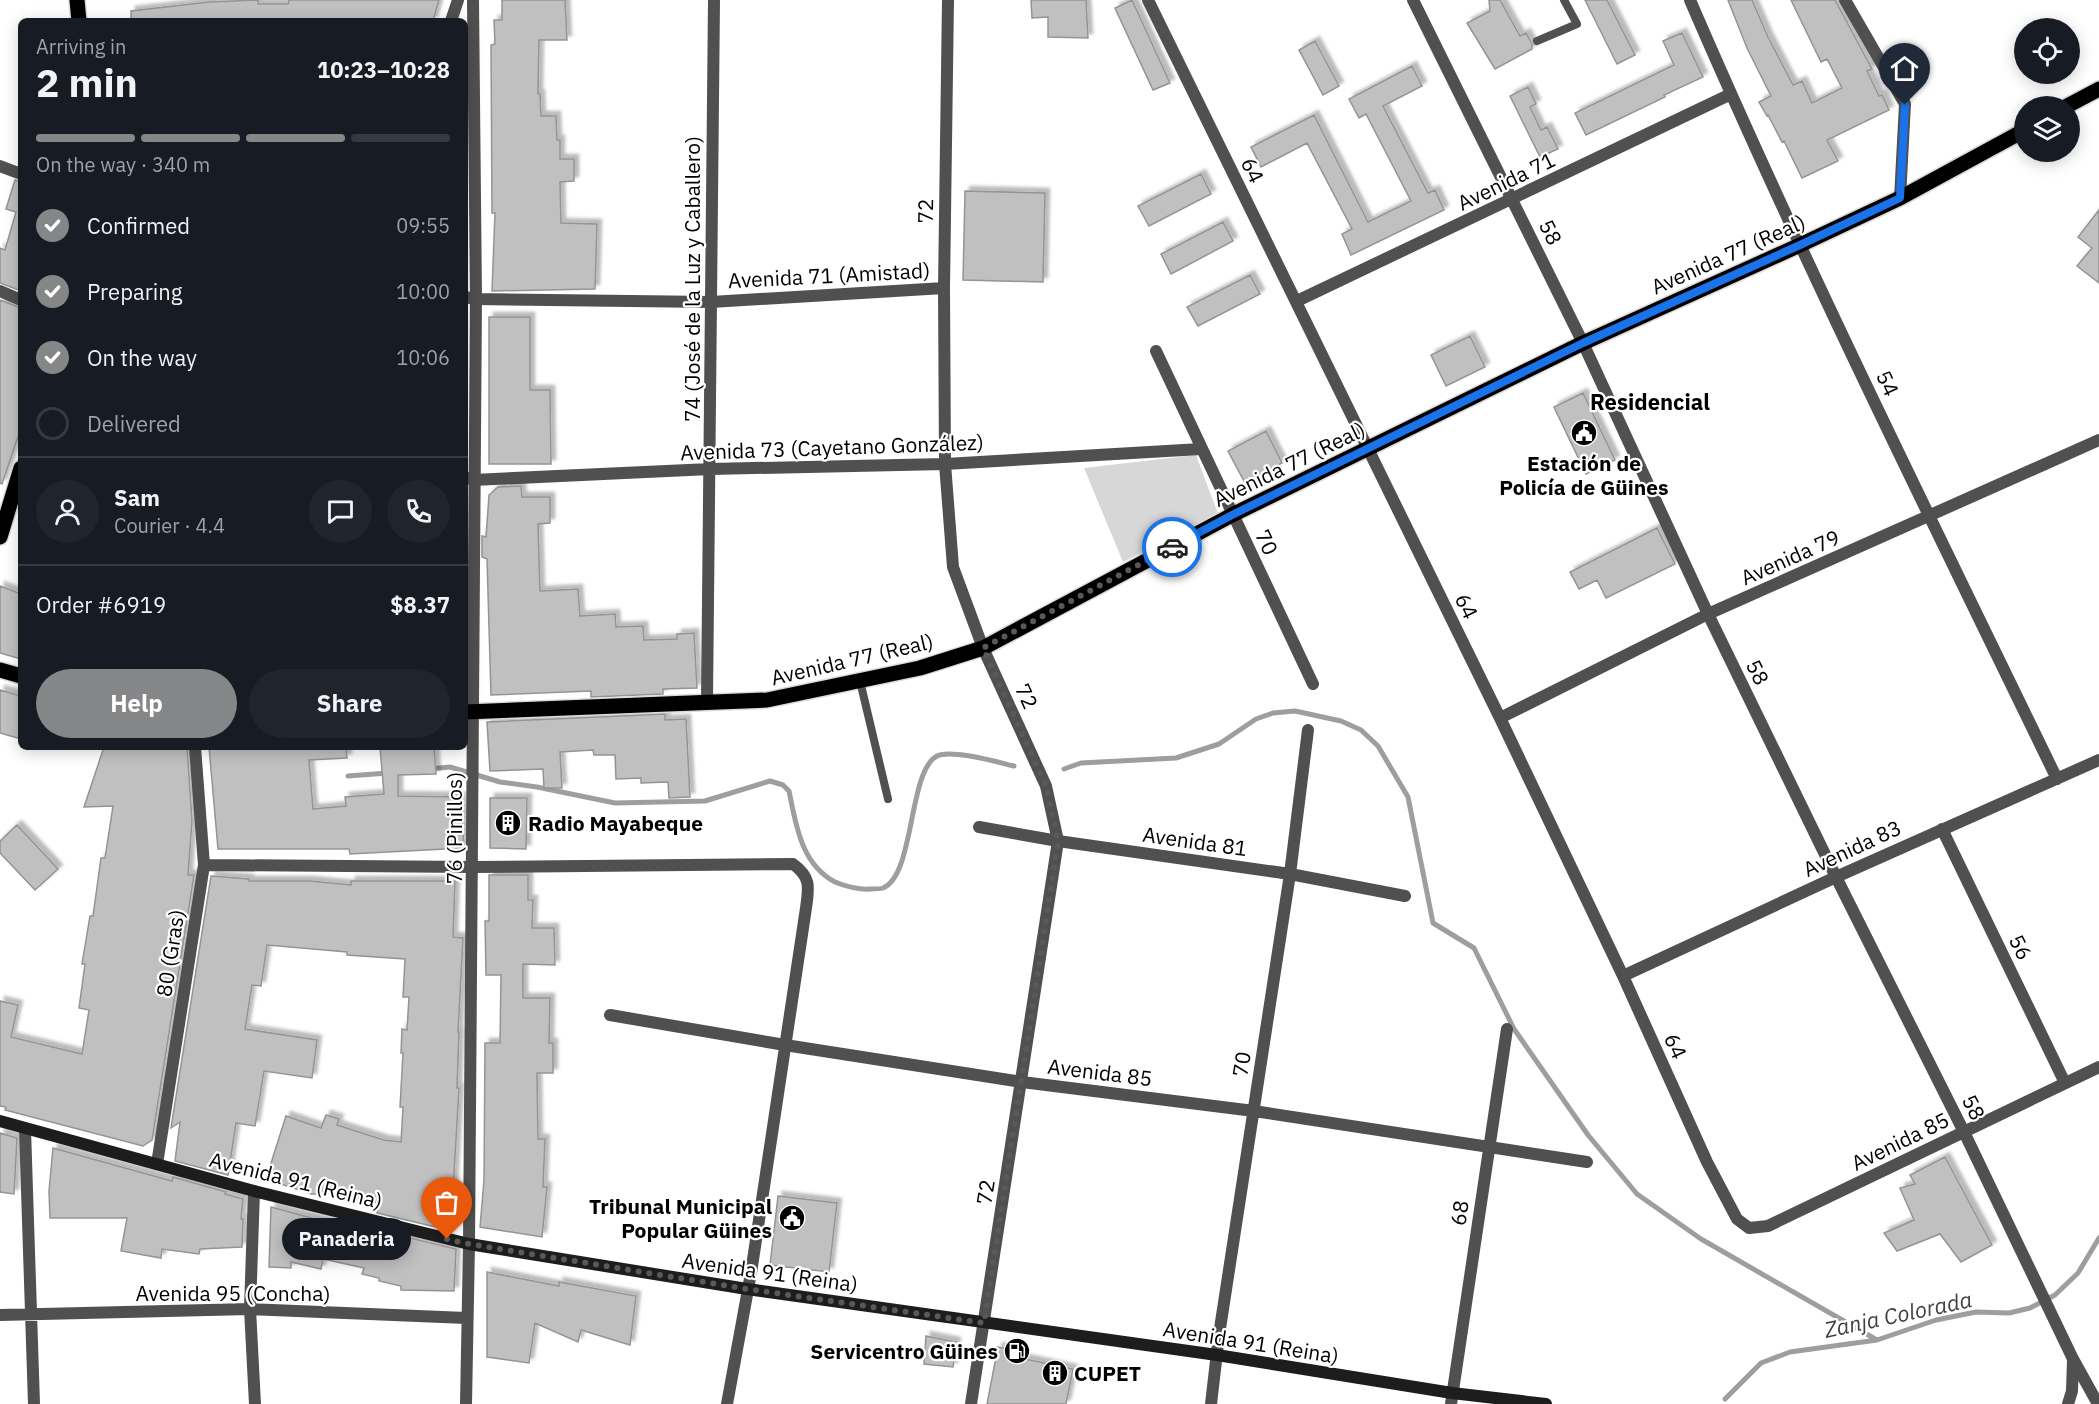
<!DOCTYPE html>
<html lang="en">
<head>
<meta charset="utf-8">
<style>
	:root { --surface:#171b24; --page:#20242c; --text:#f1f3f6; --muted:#9ea1a6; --line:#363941; --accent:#858687 }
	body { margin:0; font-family:"IBM Plex Sans",sans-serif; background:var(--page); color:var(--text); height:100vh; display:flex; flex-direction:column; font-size:22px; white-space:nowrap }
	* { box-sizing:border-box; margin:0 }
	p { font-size:20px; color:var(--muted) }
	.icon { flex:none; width:33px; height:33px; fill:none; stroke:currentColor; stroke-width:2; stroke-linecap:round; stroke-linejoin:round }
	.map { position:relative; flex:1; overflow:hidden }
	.side { position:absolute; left:18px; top:18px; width:450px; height:732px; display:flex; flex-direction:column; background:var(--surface); border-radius:9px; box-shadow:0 3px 15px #0003 }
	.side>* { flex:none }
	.fabs { position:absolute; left:2014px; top:18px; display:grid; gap:12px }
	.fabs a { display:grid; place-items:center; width:66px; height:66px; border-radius:50%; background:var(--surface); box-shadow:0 3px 15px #0003; font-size:30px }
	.pin { position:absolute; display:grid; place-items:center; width:51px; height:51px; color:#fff; margin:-62px -26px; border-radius:50% 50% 50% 0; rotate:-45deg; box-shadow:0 0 6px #0007 }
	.pin .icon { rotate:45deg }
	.courier { position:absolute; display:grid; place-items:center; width:60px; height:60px; margin:-30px; border:4px solid #1a73e8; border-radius:50%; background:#fff; color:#222; box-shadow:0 2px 8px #0007 }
	.bubble { position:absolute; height:42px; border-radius:21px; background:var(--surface); box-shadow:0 3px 15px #0003; font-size:20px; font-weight:800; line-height:42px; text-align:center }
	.summary em { font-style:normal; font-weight:800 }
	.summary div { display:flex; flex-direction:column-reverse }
	.summary { display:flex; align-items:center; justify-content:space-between; height:102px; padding:0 18px }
	h1 { font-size:39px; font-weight:800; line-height:45px }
	.bar { display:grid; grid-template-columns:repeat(4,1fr); gap:9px 6px; align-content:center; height:72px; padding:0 18px }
	.bar i { height:8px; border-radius:4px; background:var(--line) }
	.bar .on { background:var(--accent) }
	.bar p { grid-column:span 4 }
	.line { display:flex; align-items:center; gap:15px; padding:0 18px; border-top:2px solid var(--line) }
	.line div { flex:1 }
	.round { display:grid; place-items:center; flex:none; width:63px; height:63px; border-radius:32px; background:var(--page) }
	ol { padding:0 18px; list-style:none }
	li { display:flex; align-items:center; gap:18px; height:66px }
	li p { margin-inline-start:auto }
	li .icon { padding:6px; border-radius:50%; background:var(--accent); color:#fff; stroke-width:4 }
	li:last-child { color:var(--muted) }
	li i { width:33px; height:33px; border:3px solid var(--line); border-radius:50% }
	.action { display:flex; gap:12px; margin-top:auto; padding:12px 18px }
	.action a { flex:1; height:69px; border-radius:36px; background:var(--accent); color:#fff; font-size:24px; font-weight:800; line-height:69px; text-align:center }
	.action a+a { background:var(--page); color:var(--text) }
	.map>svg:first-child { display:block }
	.green { fill:#d7d7d7 }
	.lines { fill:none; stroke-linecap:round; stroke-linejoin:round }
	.stream { stroke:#9e9e9e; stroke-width:5 }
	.building { fill:#c0c0c0; stroke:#949494; stroke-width:1.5; filter:url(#shadow) }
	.primary-casing { stroke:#dbdbdb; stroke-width:18 }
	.service { stroke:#505050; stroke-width:8 }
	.minor { stroke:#505050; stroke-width:12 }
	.tertiary { stroke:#505050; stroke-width:12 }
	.secondary { stroke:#1d1d1d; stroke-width:12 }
	.primary { stroke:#000; stroke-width:15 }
	.done { stroke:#595959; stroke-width:6; stroke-dasharray:0 10.8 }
	.route { stroke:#1a73e8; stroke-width:8 }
	.labels { text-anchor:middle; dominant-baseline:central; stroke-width:4.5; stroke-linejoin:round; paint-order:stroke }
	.street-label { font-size:21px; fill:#000; stroke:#fff }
	.poi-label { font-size:21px; font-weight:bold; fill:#000; stroke:#fff; text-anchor:start }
	.neighbourhood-label { font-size:22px; font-weight:bold; fill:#000; stroke:#fff }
	.water-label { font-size:22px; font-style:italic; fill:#3f3f3f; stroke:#fff }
</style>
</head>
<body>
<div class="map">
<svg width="2099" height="1404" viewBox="0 0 2099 1404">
	<defs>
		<filter id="shadow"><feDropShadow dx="4.5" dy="-4.5" stdDeviation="1.5" flood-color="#0004"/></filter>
	</defs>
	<rect width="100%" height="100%" fill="#fff"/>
	<path class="green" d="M465,22H467L465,173Z
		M1196,455L1218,514L1123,562L1084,468Z"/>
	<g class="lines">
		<path class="stream" d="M430,769L450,767L500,782L537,787L615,803L705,801L770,781L783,785L789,791C796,825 801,864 835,882C844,886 860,890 870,889C874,889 880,889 883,888C915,875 908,771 937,756C951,749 997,762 1014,766
			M1064,769L1081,763L1176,758L1219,744L1256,719L1273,713L1295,711L1341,721L1361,730L1378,746L1408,797L1433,923L1474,948L1514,1029L1588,1135L1637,1194L1701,1239L1877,1340
			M348,776L388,773
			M1725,1399L1761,1363L1790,1352L1877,1340L1936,1320L1976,1312L2009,1313L2030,1308L2055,1295L2078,1273L2099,1238"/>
	</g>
	<path class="building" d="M258,0V4H288L289,0H439L433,21H131V11L209,2Z
		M502,0H565L567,40H539L538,94H540L541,116H556L557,140H560V159H574V181L560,182L561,223L597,224L595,289L492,291L495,213H492L491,45L495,44L494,20H502Z
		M1031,0H1086L1088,38L1048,37V17L1032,18Z
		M1132,0L1170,83L1153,90L1115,8Z
		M1489,0H1500L1520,36L1526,33L1532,44V49L1495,69L1467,23L1490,11Z
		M1585,0H1607L1635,55L1617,64Z
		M1728,0H1752L1768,37L1793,85L1802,81L1812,103L1842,88L1827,59L1821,62L1791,0H1835L1872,69L1867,71L1879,96L1882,95L1889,110L1827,140L1838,161L1802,178L1784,141L1782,142L1768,115L1767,116L1759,102L1771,96L1747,48Z
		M1682,33L1703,77L1664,95L1665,97L1586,135L1575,113L1674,65L1663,41Z
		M1315,41L1339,86L1323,95L1299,50Z
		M1412,66L1422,86L1383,106L1428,193L1435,190L1444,210L1351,255L1342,234L1352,229L1307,143L1261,167L1251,147L1314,115L1368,222L1411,201L1366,114L1359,118L1349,99Z
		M1528,87L1536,104L1530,107L1541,130L1547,127L1558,149L1540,157L1510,96Z
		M1201,174L1211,194L1149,226L1138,206Z
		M15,180L21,182V291L0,283V248L5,250L16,212L6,209Z
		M965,191L1045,193L1043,282L963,280Z
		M2099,210V283L2077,266L2092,248L2078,237Z
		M1223,222L1233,241L1171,274L1161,254Z
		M1250,275L1260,294L1198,326L1187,307Z
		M0,300L21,308V428L2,484L0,483Z
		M489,317H530V390H550L551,464H489Z
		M1470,336L1485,367L1446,386L1431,355Z
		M1583,393L1615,460L1586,474L1554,407Z
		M1266,431L1282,463L1245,483L1228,451Z
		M521,486L522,497H550V523L538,524L540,591L578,589L580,616L615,614L616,627L643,626L644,640L677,639V634L694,633L697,688L663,689V694L591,697V691L491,695L487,559L482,557V536L486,537L489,495L498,487Z
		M1657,528L1675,564L1606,598L1597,580L1579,589L1570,572Z
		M0,586L21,594V659L0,653Z
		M0,690L21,696V739L0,733Z
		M665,714V720L686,719L690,797L669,798L668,782L641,783V778L616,779L615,755H594L593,750L560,752L562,788H544L543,769L490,771L487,722Z
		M104,747H187L192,821L188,875H194L152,1140L143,1146L5,1110L6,1107L0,1106V1001L18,1005L11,1037L82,1054L89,1010L79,1008L85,964H82L90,916H93L101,858H105L113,806L84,807Z
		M209,747H346L347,758L309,760L313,809L346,806L345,797L384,794L380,747H434L436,774L398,775V796L461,797L464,848L350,854L349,849H218Z
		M490,798H527L526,849L490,848Z
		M17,825L58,869L35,890L0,853V841Z
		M489,875H528V900H533L532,928H554L555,965L523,964V998H550L549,1043H553V1073H537L538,1139H545L543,1187H547L542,1237L480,1227L484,1180L485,1043H500L501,975H486L485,921H489Z
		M211,876L249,879V881H310L351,885V881H455L453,937L463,938L458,1032H459L457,1088H459L453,1191L444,1229L377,1213L379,1203L318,1191L317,1194H311L266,1179L286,1116L321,1128L326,1115L339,1119L337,1125L384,1140L401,1142L403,1107H400L403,1053H401L402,1029L407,1030L409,997H403L405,959L347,955V952L267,945L261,986L252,985L245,1029L317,1040L312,1078L264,1071L255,1126L236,1123L228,1175L175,1161L180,1122L171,1128Z
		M0,1133L17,1138L14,1194L0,1192Z
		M53,1148L172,1181L173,1177L226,1192L225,1194L243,1199L241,1219H243L242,1247L200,1249L199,1254L162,1249L161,1258L121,1251L127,1218H50L49,1191Z
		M1945,1157L1992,1245L1961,1262L1940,1234L1897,1251L1884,1233L1914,1220L1900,1188L1915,1184L1910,1175Z
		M778,1196L837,1203L829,1272L770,1265Z
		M271,1207L341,1226L345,1224L372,1231L373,1229L456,1249L454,1291L401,1290V1286L379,1281V1278L362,1274L364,1268L323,1259L321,1269L291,1262V1268L269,1267Z
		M487,1272L559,1286V1282L636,1296L630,1345L581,1330L578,1342L535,1323L529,1363L487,1357Z
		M926,1336L956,1342L953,1367L924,1364Z
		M998,1347L1017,1351L1015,1357L1073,1369L1066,1404H987Z"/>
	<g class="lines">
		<g class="primary-casing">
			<path id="primary" d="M77,0L79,21
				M2067,106L2099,89
				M0,537L21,468
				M0,670L21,676
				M465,712L767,700L920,668L983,648L1232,515L1583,343L1800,245L1900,198L2025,130"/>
		</g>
		<path class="service" d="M1537,41L1577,24L1564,0
			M860,681L888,799"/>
		<path class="minor" d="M948,0L944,288L945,464L953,567L983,648
			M1148,0L1500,718L1623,976L1707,1162L1737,1219L1749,1228L1768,1226L2099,1067
			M1690,0C1804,264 1932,521 2057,779
			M1845,0L1905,104L1900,198
			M451,21L458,0
			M0,166L21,174
			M0,291L21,300
			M465,297L476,299L711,302L944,288
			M1297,301L1731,94
			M1156,351L1313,684
			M465,477L473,480L710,469L945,464L1201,449
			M707,701L714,0
			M1500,718L1708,614L2099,440
			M979,827L1058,841L1290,874L1405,896
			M1942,829L2065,1083
			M204,865L473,867L793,864C811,877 809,887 806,908L751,1273L727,1404
			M1623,976L1836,877L2099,760
			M610,1015L785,1045L1022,1082L1254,1111L1587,1162
			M25,1129L34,1404
			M157,1164L204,865L195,747
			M254,1191L250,1309L255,1404
			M0,1315L250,1309L466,1318
			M466,1404L469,1244
			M1211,1404L1219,1335L1290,874L1308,730
			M1451,1404L1507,1029"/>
		<path class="tertiary" d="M1413,0L1583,343L1708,614L1836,877L1964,1132L2073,1359L2098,1404
			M469,1244L476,299L473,0
			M971,1404L1058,841L1046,786L983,648
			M2068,1404L2072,1391L2073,1360"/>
		<path class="secondary" d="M0,1121L254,1191L469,1244L747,1289L1217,1355L1452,1393L1546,1404"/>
		<use href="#primary" class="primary"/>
	</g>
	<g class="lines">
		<path class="done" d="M447,1239L469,1244L747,1289L984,1323L1058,842L1046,786L983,648L1172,547"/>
		<path class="route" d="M1172,547L1232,515L1583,343L1800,245L1900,198L1905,105"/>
	</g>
	<defs>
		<g id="civic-disc" transform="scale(1.35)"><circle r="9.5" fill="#000" stroke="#fff"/><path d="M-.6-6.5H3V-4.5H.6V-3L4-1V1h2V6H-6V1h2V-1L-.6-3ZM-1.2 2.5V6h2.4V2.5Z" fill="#fff"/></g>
		<g id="building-disc" transform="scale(1.35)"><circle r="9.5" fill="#000" stroke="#fff"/><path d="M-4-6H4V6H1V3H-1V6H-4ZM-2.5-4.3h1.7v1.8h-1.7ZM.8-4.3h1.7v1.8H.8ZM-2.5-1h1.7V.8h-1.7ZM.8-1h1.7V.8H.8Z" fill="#fff"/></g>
		<g id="fuel-disc" transform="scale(1.35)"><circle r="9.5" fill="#000" stroke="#fff"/><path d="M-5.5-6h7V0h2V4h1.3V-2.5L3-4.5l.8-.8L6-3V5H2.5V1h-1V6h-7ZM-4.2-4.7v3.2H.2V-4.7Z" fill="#fff"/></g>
	</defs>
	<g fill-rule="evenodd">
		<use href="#civic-disc" x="1584" y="433"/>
		<use href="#building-disc" x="508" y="823"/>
		<use href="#civic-disc" x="792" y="1218"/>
		<use href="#fuel-disc" x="1017" y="1351"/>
		<use href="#building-disc" x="1055" y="1373"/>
	</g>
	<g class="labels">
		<g class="street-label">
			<text transform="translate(1253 170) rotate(64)">64</text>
			<text transform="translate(1506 181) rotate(-26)">Avenida 71</text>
			<text transform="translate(925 211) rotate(-89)">72</text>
			<text transform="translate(1551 232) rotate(64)">58</text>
			<text transform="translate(1728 254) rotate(-24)">Avenida 77 (Real)</text>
			<text transform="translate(829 275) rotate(-3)">Avenida 71 (Amistad)</text>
			<text transform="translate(692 279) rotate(-90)">74 (José de la Luz y Caballero)</text>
			<text transform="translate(1888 383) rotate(65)">54</text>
			<text transform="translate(832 447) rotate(-2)">Avenida 73 (Cayetano González)</text>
			<text transform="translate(1289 464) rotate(-26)">Avenida 77 (Real)</text>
			<text transform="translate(1267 542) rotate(65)">70</text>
			<text transform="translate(1790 557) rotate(-24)">Avenida 79</text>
			<text transform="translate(1467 606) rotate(64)">64</text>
			<text transform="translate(852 659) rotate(-13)">Avenida 77 (Real)</text>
			<text transform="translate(1758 672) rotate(64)">58</text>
			<text transform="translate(1027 696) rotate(66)">72</text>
			<text transform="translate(454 828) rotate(-90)">76 (Pinillos)</text>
			<text transform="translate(1195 841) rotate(8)">Avenida 81</text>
			<text transform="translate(1852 848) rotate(-25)">Avenida 83</text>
			<text transform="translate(2021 947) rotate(64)">56</text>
			<text transform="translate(170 953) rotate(-81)">80 (Gras)</text>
			<text transform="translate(1676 1046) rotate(66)">64</text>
			<text transform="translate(1241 1064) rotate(-81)">70</text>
			<text transform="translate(1100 1072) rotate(7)">Avenida 85</text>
			<text transform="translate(1974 1107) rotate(63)">58</text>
			<text transform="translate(1900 1141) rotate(-26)">Avenida 85</text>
			<text transform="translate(296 1180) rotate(14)">Avenida 91 (Reina)</text>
			<text transform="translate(985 1192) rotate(-81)">72</text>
			<text transform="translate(1459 1213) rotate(-82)">68</text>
			<text transform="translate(770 1272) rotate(8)">Avenida 91 (Reina)</text>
			<text x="233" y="1293">Avenida 95 (Concha)</text>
			<text transform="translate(1251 1342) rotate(9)">Avenida 91 (Reina)</text>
		</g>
		<g class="poi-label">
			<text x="1584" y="463" text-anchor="middle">Estación de<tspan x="1584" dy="24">Policía de Güines</tspan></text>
			<text x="528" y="823">Radio Mayabeque</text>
			<text x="772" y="1206" text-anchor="end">Tribunal Municipal<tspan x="772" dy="24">Popular Güines</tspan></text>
			<text x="998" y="1351" text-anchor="end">Servicentro Güines</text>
			<text x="1074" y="1373">CUPET</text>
		</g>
		<g class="neighbourhood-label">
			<text x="1650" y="401">Residencial</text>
		</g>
		<g class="water-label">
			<text transform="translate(1898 1314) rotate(-12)">Zanja Colorada</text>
		</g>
	</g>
</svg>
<div class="fabs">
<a><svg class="icon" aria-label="locate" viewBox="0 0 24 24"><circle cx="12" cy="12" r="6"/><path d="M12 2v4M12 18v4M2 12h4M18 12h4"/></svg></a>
<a><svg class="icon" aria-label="layers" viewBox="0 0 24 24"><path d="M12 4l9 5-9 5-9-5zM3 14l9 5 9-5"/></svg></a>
</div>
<div class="pin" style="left:447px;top:1239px;background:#ea580c"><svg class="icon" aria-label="bag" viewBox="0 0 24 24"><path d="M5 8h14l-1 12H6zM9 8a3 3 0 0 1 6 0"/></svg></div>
<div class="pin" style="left:1905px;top:105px;background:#1f2937"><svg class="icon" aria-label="home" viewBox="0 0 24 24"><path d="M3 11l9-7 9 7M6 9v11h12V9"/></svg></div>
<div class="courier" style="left:1172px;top:547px"><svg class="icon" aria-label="car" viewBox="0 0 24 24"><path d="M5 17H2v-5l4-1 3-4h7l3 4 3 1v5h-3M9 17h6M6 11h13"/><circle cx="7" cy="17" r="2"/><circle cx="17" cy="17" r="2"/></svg></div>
<div class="bubble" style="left:282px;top:1218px;width:129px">Panaderia</div>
<section class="side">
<div class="summary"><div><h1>2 min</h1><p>Arriving in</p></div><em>10:23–10:28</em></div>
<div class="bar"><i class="on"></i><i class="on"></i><i class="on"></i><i></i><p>On the way · 340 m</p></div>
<ol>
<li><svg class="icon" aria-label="check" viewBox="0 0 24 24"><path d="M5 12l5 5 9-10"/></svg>Confirmed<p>09:55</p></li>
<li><svg class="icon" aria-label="check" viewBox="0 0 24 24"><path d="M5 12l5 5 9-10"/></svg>Preparing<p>10:00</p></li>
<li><svg class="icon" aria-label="check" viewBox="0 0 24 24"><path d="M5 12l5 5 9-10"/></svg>On the way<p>10:06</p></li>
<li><i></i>Delivered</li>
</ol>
<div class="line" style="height:108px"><a class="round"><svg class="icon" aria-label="person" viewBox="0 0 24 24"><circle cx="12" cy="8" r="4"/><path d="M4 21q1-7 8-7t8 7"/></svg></a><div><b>Sam</b><p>Courier · 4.4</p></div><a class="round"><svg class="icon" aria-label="chat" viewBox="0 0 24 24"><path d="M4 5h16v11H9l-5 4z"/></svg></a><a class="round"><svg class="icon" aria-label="phone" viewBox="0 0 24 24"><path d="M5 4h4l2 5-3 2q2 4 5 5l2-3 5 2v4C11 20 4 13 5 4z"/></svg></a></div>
<div class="line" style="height:78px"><div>Order #6919</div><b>$8.37</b></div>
<div class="action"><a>Help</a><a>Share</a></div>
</section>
</div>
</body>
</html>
